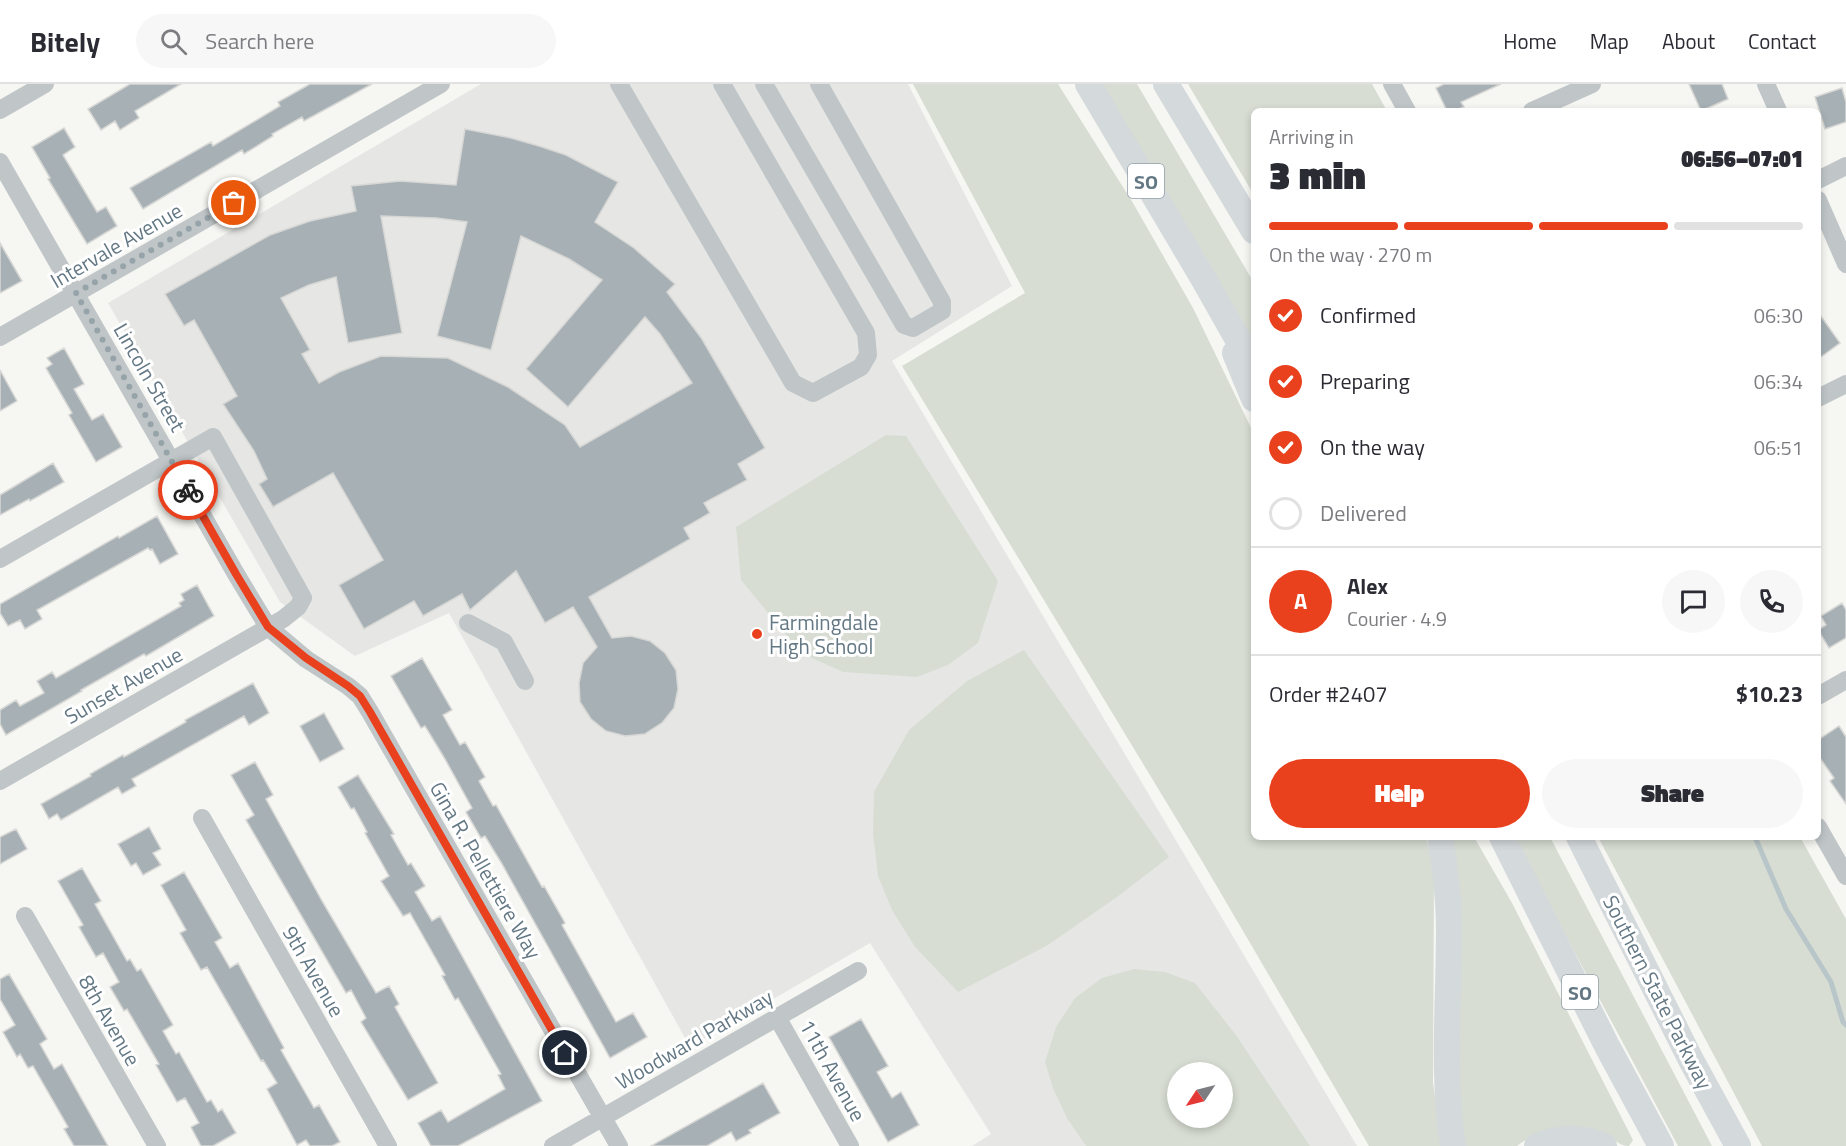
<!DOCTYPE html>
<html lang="en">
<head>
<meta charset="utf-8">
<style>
	:root { --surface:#fff; --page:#f7f7f7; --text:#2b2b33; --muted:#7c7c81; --line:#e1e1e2; --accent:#e9401e }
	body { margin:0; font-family:"Titillium Web",sans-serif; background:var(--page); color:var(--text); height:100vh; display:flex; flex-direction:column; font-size:22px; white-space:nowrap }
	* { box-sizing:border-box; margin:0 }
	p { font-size:20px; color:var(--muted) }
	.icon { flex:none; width:33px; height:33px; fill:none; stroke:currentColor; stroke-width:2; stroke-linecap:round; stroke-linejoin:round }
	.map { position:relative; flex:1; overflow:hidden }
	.side { position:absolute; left:1251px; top:24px; width:570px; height:732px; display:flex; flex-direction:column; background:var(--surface); border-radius:9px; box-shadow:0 3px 9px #0003 }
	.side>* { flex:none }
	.needle { width:39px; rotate:235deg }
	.tools { position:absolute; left:1167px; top:978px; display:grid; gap:12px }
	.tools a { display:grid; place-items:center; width:66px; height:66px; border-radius:50%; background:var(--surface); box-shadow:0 3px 9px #0003; font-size:30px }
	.pin { position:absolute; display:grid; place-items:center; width:51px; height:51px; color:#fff; margin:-26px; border:3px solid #fff; border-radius:50%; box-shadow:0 2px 6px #0007 }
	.courier { position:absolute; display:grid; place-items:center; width:60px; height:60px; margin:-30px; border:4px solid #e9401e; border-radius:50%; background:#fff; color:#222; box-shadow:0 2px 8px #0007 }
	.overview em { font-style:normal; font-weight:800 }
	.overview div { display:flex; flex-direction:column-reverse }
	.overview { display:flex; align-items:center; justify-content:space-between; height:102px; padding:0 18px }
	h1 { font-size:39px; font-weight:800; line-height:45px }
	.bar { display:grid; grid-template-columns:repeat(4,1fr); gap:9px 6px; align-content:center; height:72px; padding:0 18px }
	.bar i { height:8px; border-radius:4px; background:var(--line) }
	.bar .on { background:var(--accent) }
	.bar p { grid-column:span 4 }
	.line { display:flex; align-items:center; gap:15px; padding:0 18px; border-top:2px solid var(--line) }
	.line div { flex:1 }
	.round { display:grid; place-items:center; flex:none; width:63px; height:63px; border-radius:32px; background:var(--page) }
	ol { padding:0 18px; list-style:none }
	li { display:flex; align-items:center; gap:18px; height:66px }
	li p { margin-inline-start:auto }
	li .icon { padding:6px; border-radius:50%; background:var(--accent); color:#fff; stroke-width:4 }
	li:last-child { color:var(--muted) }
	li i { width:33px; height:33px; border:3px solid var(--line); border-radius:50% }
	.action { display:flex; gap:12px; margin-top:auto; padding:12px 18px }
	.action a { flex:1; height:69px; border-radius:36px; background:var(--accent); color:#fff; font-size:24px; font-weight:800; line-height:69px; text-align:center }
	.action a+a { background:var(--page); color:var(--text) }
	header { display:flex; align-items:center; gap:36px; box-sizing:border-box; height:84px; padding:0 30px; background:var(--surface); border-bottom:2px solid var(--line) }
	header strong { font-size:28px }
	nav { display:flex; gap:33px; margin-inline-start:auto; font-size:21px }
	.search { width:420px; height:54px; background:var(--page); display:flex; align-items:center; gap:15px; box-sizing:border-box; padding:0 21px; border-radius:33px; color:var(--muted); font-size:22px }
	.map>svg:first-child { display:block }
	.built { fill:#e6e7e5; fill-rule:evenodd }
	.green { fill:#d7ddd3; fill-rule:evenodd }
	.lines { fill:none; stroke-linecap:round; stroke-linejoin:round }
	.stream { stroke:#b8c6c9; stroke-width:5 }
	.building { fill:#a7b1b5; stroke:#d7d7d5; stroke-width:1.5; fill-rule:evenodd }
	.minor { stroke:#c0c6c8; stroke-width:18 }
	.highway { stroke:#d4d9dc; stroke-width:26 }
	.done { stroke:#96a4aa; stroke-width:6; stroke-dasharray:0 10.8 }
	.route { stroke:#e9401e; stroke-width:8 }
	.poi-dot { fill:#e9401e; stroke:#fff; stroke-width:2 }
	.labels { text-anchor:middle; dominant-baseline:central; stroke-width:6; stroke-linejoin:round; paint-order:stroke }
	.shield { fill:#fff; stroke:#92a0a9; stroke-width:1.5 }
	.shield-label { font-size:20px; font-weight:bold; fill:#637884 }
	.street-label { font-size:21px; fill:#637884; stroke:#fff }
	.poi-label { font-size:21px; fill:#637884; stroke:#fff; text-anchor:start }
</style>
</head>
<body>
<header>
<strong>Bitely</strong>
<div class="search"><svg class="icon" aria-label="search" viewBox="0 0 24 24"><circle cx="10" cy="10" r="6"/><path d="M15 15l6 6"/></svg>Search here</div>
<nav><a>Home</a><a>Map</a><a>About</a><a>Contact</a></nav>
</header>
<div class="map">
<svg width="1846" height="1062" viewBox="0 0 1846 1062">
	<rect width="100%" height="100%" fill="#f6f6f2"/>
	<path class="built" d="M481,0H908L1012,202L892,277L1357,1062H972L991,1050L870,859L690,963L449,529L355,572L280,518L108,219ZM1178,988H1222V1034H1178Z"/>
	<path class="green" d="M913,0H1058L1133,119L1193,224L1254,350V753H1426L1434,787L1433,999L1443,1062H1369L1202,777L902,282L1025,209Z
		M1097,0H1137L1254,199V268Z
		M1188,0H1372L1387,27H1254V111Z
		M886,351L906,352L998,497L978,559L948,581L917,593L843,588L801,569L741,496L736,443Z
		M1024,566L1169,773L1117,813L1048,861L958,908L915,863L892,826L878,792L873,749L874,708L909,646L967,597Z
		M1449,753H1474L1512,819L1633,1056L1629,1062C1619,1062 1613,1054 1604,1050C1581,1038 1537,1045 1517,1062H1465L1460,1026Z
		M1513,753H1550L1712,1062H1678Z
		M1598,753H1800L1846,835V1062H1762Z
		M1134,885L1165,888L1195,899L1236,951L1310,1062H1086L1067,1034L1053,1004L1045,978L1056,943L1075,914L1102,894ZM1178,988H1222V1034H1178Z"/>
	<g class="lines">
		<path class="stream" d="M1755,753L1786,825L1831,898L1843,938L1846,941"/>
	</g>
	<path class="building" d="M130,0H181L135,27L139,34L120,46L115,37L101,46L88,25Z
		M310,0H372L304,37L302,33L272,50L273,52L244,70L242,66L143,125L130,104L211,58L213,62L280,22L278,18Z
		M1444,0H1501L1461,18L1464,23L1454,27H1447L1436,4Z
		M1689,0H1722L1728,15L1701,27Z
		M1842,4L1846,18V38L1825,45L1815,13Z
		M64,44L75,63L63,71L97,128L106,123L117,142L87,160L48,95L50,94L32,63Z
		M465,45L511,54L539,62L566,71L618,98L595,138L634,164L675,200L667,208L702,255L765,364L738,380L747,396L704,419L710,429L684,444L690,455L589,513L612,554L631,552L650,557L665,569L676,586L678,605L674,624L662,639L645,650L625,652L606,647L591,635L580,618L579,599L583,579L597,563L573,523L545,539L516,487L470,526L462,510L423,532L414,517L364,545L339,501L383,476L333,389L273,423L259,400L267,395L254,367L223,320L237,312L194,236L184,242L165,210L270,151L310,137L356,127L351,102L400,97L456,101ZM381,132L436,134L467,138L437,252L491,266L521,152L569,175L602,196L526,285L568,323L645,233L660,250L692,299L580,363L565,341L508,303L448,274L381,272L339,288L319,299L302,270L310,266L281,214L309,201L336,193L348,259L402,249Z
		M0,159L22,197L0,209Z
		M1818,228L1840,259L1818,275Z
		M64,264L84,300L74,305L92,336L103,330L122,363L96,378L69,331L72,329L46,284L52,280L47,274Z
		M0,286L17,317L0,327Z
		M53,379L64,398L30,417L29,415L0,431V411Z
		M157,432L178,470L160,480L152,465L150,466L148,464L37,526L42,535L25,545L20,536L8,542L0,529V520L118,452L119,454Z
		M197,501L214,532L146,572L144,570L81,606L82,607L6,651L0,640V626L16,616L20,622L44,609L37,597L52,588L56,594L181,522L179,519L184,516L181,510Z
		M1842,519L1846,526V554L1829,564L1818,546L1826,541L1821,532Z
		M422,574L452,626L443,631L460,661L465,658L485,693L479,697L493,722L496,721L542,803L544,802L565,839L562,841L616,938L633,929L647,953L610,974L502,780L485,752L481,754L466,728L472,724L445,675L425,642L421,644L391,592Z
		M253,599L269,629L249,641L244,632L132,695L136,702L122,710L118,703L61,736L57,730L49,735L41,720L91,692L90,690L123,671L124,673L186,638L185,636Z
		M324,629L344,665L320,678L300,642Z
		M1839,642L1846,653V720L1830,697L1834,694L1818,671V656Z
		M255,678L273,711L266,715L322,817L376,909L389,902L399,920L395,923L438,999L408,1016L361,938L366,934L351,906L346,909L246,736L254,731L231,691Z
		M358,691L394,750L391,751L408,781L411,779L425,802L415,808L432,837L440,832L542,1017L458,1062H431L418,1039L441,1026L448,1038L505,1005L498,991L501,990L458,914L455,916L442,892L445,891L410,829L403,832L381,797L389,792L365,749L367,748L354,724L351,725L338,703Z
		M149,743L161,765L153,769L161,781L143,791L136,779L131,782L118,760Z
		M16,745L27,765L0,780V753Z
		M82,784L101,817L95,820L127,877L130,875L137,887L141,885L173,941L163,947L176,970L179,968L207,1018L211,1016L218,1028L222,1025L236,1049L213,1062H201L191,1043L199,1039L185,1014L177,1018L156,981L159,980L127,925L124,927L110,903L119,898L103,869L96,873L79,843L83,841L58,797Z
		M184,788L222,854L215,858L230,884L238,879L284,964L281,966L314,1024L319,1021L340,1058L332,1062H310L306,1056L297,1061L267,1005L277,999L263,976L261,977L207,883L201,886L180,849L186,846L161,801Z
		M9,890L47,955L40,960L54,985L62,980L108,1062H74L64,1045L68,1043L33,982L28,984L20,970L17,973L3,948L15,941L0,915V895Z
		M861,935L888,982L877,988L892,1014L901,1008L919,1041L888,1058L829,953Z
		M763,999L780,1029L749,1046L751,1049L736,1057L731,1048L707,1062H651Z"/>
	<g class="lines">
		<path class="minor" d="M619,0L793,299L813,309L861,283L868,271L866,249L722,0
			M764,0L904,241L913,244L942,227V218L819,0
			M1392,0L1407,27
			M1766,0L1778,27
			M0,26L45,0
			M1532,27L1592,0
			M0,78L236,490L268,543L306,575L348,602L360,612L370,628L619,1062
			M1818,96L1846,82
			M1818,116L1846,180
			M0,253L441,0
			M1818,314L1846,300
			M0,475L213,353L303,514L298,523L283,535L0,697
			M468,539L504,558L525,597
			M1818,612L1846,596
			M202,734L388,1062
			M1818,743L1846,792
			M25,832L157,1062
			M777,933L850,1062
			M553,1062L858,887"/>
		<path class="highway" d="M1088,0L1203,194L1254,284
			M1166,0L1254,147
			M1235,269L1254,315
			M1440,753C1445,783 1449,814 1449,845C1449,918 1442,990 1453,1062
			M1502,753L1607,962L1661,1062
			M1579,753L1691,976L1738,1062
			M1537,1062C1559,1053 1582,1052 1604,1062"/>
	</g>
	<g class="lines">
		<path class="done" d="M188,406L76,209L234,119"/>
		<path class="route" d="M188,406L236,490L268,543L306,574L348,602L360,612L370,628L565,969"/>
	</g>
	<circle class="poi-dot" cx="757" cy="550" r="6"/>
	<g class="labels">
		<g class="shield">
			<rect x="1128" y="80" width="36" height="34" rx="4.5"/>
			<rect x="1562" y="891" width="36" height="34" rx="4.5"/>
		</g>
		<g class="shield-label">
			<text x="1146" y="97">SO</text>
			<text x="1580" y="908">SO</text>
		</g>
		<g class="street-label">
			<text transform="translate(116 161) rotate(-30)">Intervale Avenue</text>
			<text transform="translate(150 293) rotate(60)">Lincoln Street</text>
			<text transform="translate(123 601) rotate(-30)">Sunset Avenue</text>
			<text transform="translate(486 786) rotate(60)">Gina R. Pellettiere Way</text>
			<text transform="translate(314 887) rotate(60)">9th Avenue</text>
			<text transform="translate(1658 908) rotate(63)">Southern State Parkway</text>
			<text transform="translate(110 936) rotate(60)">8th Avenue</text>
			<text transform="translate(694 955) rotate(-30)">Woodward Parkway</text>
			<text transform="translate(833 986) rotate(61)">11th Avenue</text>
		</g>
		<g class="poi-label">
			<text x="769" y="538">Farmingdale<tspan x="769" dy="24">High School</tspan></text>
		</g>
	</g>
</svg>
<div class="tools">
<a><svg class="needle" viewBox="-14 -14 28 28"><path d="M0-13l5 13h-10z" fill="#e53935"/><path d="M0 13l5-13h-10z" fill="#7c7c81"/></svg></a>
</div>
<div class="pin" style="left:234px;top:119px;background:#ea580c"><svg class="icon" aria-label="bag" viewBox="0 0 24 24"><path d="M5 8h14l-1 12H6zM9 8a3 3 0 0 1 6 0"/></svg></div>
<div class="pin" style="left:565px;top:969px;background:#1f2937"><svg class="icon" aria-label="home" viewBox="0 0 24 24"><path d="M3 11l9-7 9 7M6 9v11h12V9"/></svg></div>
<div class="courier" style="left:188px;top:406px"><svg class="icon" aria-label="bike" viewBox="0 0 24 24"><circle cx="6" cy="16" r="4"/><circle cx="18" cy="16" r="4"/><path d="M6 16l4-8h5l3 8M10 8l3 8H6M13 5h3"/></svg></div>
<section class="side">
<div class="overview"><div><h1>3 min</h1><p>Arriving in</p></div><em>06:56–07:01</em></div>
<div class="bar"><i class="on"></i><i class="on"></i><i class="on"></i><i></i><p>On the way · 270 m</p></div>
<ol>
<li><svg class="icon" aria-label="check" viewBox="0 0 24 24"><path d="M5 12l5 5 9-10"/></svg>Confirmed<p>06:30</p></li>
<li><svg class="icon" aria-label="check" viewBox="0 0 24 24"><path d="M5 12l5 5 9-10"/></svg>Preparing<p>06:34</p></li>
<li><svg class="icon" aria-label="check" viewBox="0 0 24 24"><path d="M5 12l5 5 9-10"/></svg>On the way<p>06:51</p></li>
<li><i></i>Delivered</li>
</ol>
<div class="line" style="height:108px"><b class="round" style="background:var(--accent);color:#fff">A</b><div><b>Alex</b><p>Courier · 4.9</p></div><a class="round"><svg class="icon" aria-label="chat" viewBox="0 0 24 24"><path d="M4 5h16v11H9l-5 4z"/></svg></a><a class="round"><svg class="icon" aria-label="phone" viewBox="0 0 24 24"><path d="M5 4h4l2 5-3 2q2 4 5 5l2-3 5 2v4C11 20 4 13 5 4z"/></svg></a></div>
<div class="line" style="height:78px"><div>Order #2407</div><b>$10.23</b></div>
<div class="action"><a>Help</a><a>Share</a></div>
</section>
</div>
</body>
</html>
